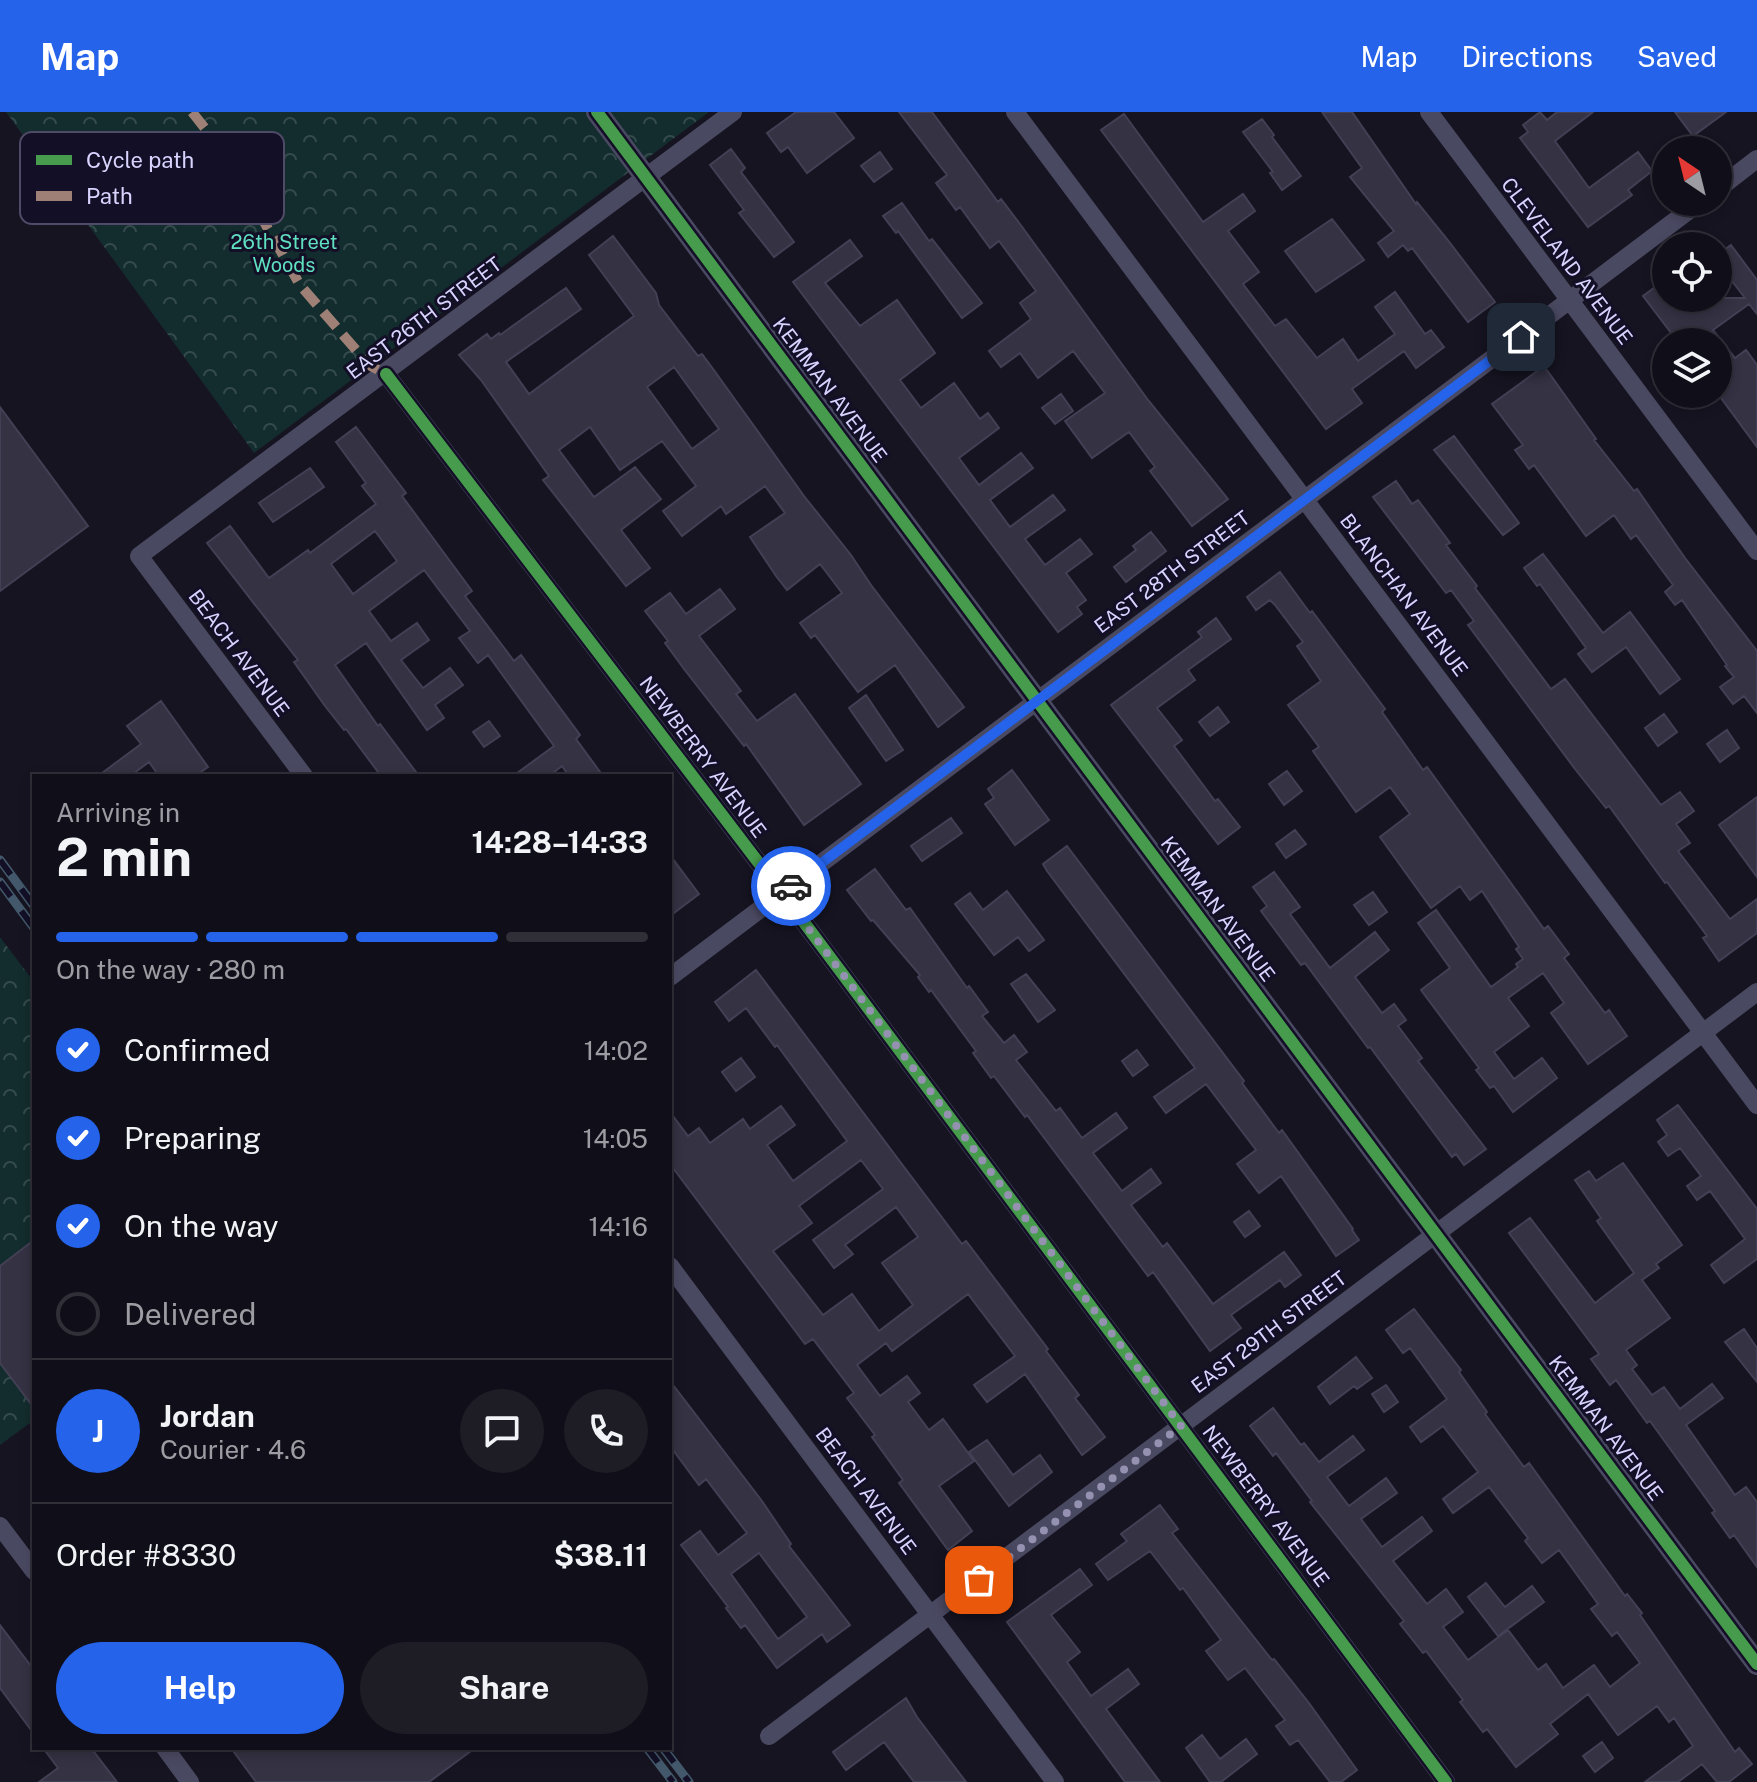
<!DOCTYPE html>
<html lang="en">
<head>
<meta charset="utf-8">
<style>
	:root { --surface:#100f19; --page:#1e1d26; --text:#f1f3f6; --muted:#9c9ca2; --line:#302f38; --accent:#2563eb }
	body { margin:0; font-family:"Public Sans",sans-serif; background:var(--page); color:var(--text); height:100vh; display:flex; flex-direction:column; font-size:30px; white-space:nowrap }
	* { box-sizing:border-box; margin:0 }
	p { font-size:26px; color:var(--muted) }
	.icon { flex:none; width:44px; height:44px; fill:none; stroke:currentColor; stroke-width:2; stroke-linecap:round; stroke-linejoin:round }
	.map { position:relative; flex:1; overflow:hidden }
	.drawer { position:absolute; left:32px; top:662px; width:640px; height:976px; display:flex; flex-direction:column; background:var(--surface); border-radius:0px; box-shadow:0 4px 12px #0003,0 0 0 2px var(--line) }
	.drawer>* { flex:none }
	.needle { width:52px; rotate:325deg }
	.controls { position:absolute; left:1652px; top:24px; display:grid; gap:16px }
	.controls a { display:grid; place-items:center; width:80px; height:80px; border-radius:50%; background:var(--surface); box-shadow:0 4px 12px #0003,0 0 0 2px var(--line); font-size:40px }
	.pin { position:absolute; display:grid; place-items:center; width:68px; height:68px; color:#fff; margin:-34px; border-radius:16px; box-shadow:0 4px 12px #0006 }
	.courier { position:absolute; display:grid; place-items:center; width:80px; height:80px; margin:-40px; border:6px solid #2563eb; border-radius:50%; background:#fff; color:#222; box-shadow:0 2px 10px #0007 }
	.overview em { font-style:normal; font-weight:700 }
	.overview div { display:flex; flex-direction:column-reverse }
	.overview { display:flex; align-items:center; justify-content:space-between; height:136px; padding:0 24px }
	h1 { font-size:52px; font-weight:700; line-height:60px }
	.bar { display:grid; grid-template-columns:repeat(4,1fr); gap:12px 8px; align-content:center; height:96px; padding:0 24px }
	.bar i { height:10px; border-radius:6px; background:var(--line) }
	.bar .active { background:var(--accent) }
	.bar p { grid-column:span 4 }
	.line { display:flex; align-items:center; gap:20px; padding:0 24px; border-top:2px solid var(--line) }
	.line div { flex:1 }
	.round { display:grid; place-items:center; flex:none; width:84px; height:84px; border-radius:42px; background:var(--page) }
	ol { padding:0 24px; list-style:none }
	li { display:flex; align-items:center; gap:24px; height:88px }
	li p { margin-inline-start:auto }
	li .icon { padding:8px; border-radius:50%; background:var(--accent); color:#fff; stroke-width:4 }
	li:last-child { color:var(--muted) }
	li i { width:44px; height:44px; border:4px solid var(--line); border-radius:50% }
	.primary-button { display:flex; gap:16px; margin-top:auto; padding:16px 24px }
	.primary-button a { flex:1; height:92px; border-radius:48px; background:var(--accent); color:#fff; font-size:32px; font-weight:700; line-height:92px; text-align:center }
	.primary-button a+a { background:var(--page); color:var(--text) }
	header { display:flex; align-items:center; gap:48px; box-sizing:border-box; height:112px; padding:0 40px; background:var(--accent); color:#fff }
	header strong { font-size:38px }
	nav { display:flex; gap:44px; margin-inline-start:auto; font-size:28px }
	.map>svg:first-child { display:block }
	.park { fill:url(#park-crowns) }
	.building { fill:#343243; stroke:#433f54; stroke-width:2; fill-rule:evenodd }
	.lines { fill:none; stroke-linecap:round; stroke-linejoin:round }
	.minor { stroke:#4a4962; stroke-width:18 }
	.tertiary { stroke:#4a4962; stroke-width:22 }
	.rail-casing { stroke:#43596b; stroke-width:9 }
	.rail { stroke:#130f26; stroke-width:6; stroke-dasharray:18; stroke-linecap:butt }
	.quiet { stroke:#9e8076; stroke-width:10; stroke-dasharray:20 10; stroke-linecap:butt }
	.cycleway-casing { stroke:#130f26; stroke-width:17 }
	.cycleway { stroke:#469c4c; stroke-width:12 }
	.done { stroke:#9591b1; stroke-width:8; stroke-dasharray:0 14.4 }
	.route { stroke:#2563eb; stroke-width:10 }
	.labels { text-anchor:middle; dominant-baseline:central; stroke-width:6; stroke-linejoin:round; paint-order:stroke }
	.park-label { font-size:20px; fill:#5fe0c0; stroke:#130f26 }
	.street-label { font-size:20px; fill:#d9d4ff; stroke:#130f26 }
	.key { fill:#130f26; stroke:#4e4a67; stroke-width:2 }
	.key-label { font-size:22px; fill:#d9d4ff }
</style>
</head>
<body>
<header>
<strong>Map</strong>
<nav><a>Map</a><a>Directions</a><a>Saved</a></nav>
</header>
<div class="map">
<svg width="1757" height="1670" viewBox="0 0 1757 1670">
	<defs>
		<pattern id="park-crowns" width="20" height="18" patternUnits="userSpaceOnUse" patternTransform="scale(2)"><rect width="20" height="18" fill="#132c2d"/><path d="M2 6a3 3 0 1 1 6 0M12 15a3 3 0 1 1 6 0" fill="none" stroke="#354a4c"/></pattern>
	</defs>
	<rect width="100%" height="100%" fill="#161421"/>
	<path class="park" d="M6,0H709L254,341Z
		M0,825L34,870V1308L0,1333Z"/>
	<path class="building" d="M796,0H834L854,26L807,61L788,35L781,40L767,21Z
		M899,0H932L998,90L1001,87L1020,112L1148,288L1228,387L1192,414L1150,359L1155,355L1129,320L1092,346L1065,309L1105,281L1073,239L1038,266L1020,241L1001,255L989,239L1031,207L1020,191L1036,179L999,129L990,136L960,95L956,98L936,71L947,63Z
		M1322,0H1352L1416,92L1417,90L1447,127L1495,190L1468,210L1412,136L1408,139L1403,133L1388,145L1378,131L1394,119L1350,65L1362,56Z
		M1540,0L1547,8L1557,0H1593L1555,29L1589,76L1638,40L1652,59L1628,78L1632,83L1588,115L1520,26L1528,20L1523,13Z
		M1675,0H1726L1693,24Z
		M1124,2L1203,110L1243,82L1255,99L1228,119L1259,160L1243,172L1275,214L1286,207L1317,246L1343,227L1358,249L1395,222L1375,195L1395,180L1425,222L1431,218L1444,235L1416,256L1404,239L1352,277L1362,291L1326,317L1101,18Z
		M1262,7L1274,23L1272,25L1301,64L1282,78L1270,61L1273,60L1243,20Z
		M731,37L745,56L741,60L794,130L774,145L739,101L744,98L710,53Z
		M880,40L892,57L874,70L861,54Z
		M902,91L929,129L932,127L982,191L962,206L898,119L896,121L883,104Z
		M1332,107L1364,148L1316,180L1285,139Z
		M613,124L656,181L659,193L698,244L702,242L716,261L804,384L851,443L871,473L964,595L938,615L895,553L858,580L815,523L811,526L800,511L842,481L820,452L787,478L776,464L750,425L785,401L765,374L726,402L721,394L682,424L663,399L696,374L662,329L620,358L590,315L559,338L594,385L635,355L661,387L621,418L650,456L626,474L543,368L549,364L481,268L459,243L487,222L491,227L499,221L500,223L566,176L581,197L506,250L529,282L634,204L589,143ZM674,255L719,317L692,337L647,275Z
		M850,128L862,144L825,171L860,214L897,188L935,241L900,268L921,296L954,271L980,307L988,301L999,316L959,346L979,373L1021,341L1033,356L990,388L1010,415L1053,383L1065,398L1025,427L1045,453L1080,427L1092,442L1066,461L1086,488L1077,495L1082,502L1058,520L793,170Z
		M1731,133L1757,168V202L1749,192L1713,218L1735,246L1746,238L1757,253V335L1718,282V230H1678L1643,184L1666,167V186H1745L1718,151V143Z
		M1544,254L1596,327L1594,328L1634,379L1637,377L1685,446L1757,539V601L1744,584L1733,592L1720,575L1734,565L1725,554L1727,553L1682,488L1675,493L1665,480L1673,473L1636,423L1631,427L1614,403L1586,424L1534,353L1529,357L1515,338L1523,333L1492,292Z
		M1061,282L1073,299L1055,312L1042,296Z
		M0,295L88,414L0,479Z
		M356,315L406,381L402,384L472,479L465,484L514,549L521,543L580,623L576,627L603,664H569L562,654L549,664H513L554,634L488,543L478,551L459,526L470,519L424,458L369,499L391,529L417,511L429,528L401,548L423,576L450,556L463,573L435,593L444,606L427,618L366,531L335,553L378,614L380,612L419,664H381L346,617L344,618L325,594L294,550L298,548L207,431L230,414L269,466L308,438L310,441L376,392L362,374L366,371L336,330ZM375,419L397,449L353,482L331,452Z
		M1454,324L1519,411L1503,423L1434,338Z
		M310,356L324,375L273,410L259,391Z
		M1396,369L1412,392L1418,388L1450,431L1446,433L1477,474L1475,476L1551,577L1565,567L1661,693L1680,680L1694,699L1676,712L1690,731L1678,739L1730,807L1757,787V821L1719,849L1703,826L1707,824L1667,770L1665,771L1609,694L1606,696L1575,657L1468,513L1474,509L1451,478L1446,481L1373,385Z
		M1151,420L1166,439L1126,470L1114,455L1136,438L1133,434Z
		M1543,442L1603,521L1630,500L1680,567L1660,582L1626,535L1592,560L1578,542L1586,536L1540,472L1537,474L1524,456Z
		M1280,460L1310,501L1312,499L1385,597L1382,600L1423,658L1427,655L1544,817L1548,814L1569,842L1564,846L1605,901L1609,898L1627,924L1588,952L1551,901L1564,891L1543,861L1508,886L1529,914L1494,940L1514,967L1542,946L1557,966L1513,1000L1494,974L1490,976L1476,958L1479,956L1421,878L1450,856L1418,811L1436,798L1491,875L1518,855L1516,852L1523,847L1516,837L1519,835L1482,779L1470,788L1460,774L1431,796L1380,725L1410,702L1390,675L1356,700L1313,639L1319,635L1288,593L1321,569L1297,534L1303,530L1275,493L1270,488L1256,498L1247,485Z
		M720,477L735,497L699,524L741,579L736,582L757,609L795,582L861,672L804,713L746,632L744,634L684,557L665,531L668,529L645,499L670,481L686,502Z
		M1216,506L1231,527L1188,558L1195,568L1157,596L1182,628L1174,634L1215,689L1218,687L1240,715L1218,732L1111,593L1202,525L1198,520Z
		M866,583L903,638L886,649L849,596Z
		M161,589L208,655L195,664H159L149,650L130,664H98L141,632L127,614Z
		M1218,595L1229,610L1210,624L1199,610Z
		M1664,602L1677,620L1658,634L1645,616Z
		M489,609L500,624L484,635L473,620Z
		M1727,618L1739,636L1720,650L1707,632Z
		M1012,658L1049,708L1015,733L985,692L994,686L988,677Z
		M1287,659L1302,679L1284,693L1269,672Z
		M1757,685V765L1719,713Z
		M951,706L962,721L922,749L911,734Z
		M1295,718L1306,732L1286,746L1276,732Z
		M1067,734L1244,969L1242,971L1279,1021L1282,1018L1353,1117L1352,1118L1359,1128L1336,1144L1281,1064L1259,1081L1237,1052L1256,1038L1206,972L1166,1001L1154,985L1195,956L1047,759L1043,752Z
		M670,743L699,782L670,804Z
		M875,757L906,798L910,796L967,876L969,874L988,900L982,904L1004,931L1014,923L1027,940L1016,948L1056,999L1060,996L1082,1026L1116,1001L1127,1016L1093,1041L1122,1079L1151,1057L1161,1071L1131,1093L1163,1135L1167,1131L1213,1192L1284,1140L1301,1163L1285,1175L1280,1168L1231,1203L1241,1216L1210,1239L1153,1160L1148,1164L1027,1003L1025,1005L994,964L991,966L973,941L976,939L931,878L929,880L918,865L920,863L873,808L871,809L847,778Z
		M1274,760L1300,795L1290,802L1330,856L1375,820L1389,838L1355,865L1382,901L1394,892L1406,908L1398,914L1422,946L1418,949L1486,1037L1464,1053L1456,1042L1452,1045L1370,935L1368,936L1305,851L1301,853L1261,799L1267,794L1253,775Z
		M1007,779L1044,828L1029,839L1018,825L994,843L955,792L970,781L983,798Z
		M1373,780L1387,800L1369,813L1354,793Z
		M756,858L962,1132L966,1129L1048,1237L1046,1239L1079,1283L1075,1286L1105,1325L1082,1343L1025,1262L987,1290L974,1273L1015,1244L968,1182L892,1239L886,1231L857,1253L880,1284L907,1264L920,1281L908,1290L929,1318L943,1307L974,1349L939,1374L972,1419L948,1438L899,1371L903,1368L872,1325L875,1323L847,1286L854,1281L813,1227L805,1232L670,1052V1000L688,1024L699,1016L710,1031L743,1007L750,1017L781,994L795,1013L767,1033L793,1069L847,1029L777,933L775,935L746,896L729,909L715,890ZM861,1048L883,1077L813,1128L834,1156L853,1142L845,1133L896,1095L918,1125L882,1151L913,1193L879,1219L852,1182L823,1203L773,1139L812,1111L799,1094Z
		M1026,862L1055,898L1038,910L1011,872Z
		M1137,938L1148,953L1133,964L1122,949Z
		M741,946L755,965L736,979L722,960Z
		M1678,993L1757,1097V1147L1724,1171L1711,1153L1745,1127L1710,1079L1697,1088L1687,1074L1701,1064L1680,1036L1668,1044L1658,1030L1667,1023L1657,1008Z
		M1623,1051L1682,1133L1656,1152L1659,1156L1642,1168L1670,1206L1626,1238L1637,1253L1632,1257L1652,1283L1664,1275L1680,1297L1712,1272L1723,1286L1686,1313L1735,1383L1746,1375L1757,1390V1455L1734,1423L1730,1426L1712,1401L1715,1399L1650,1309L1647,1311L1616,1268L1610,1273L1591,1247L1599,1242L1509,1121L1530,1106L1595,1191L1634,1161L1597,1109L1601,1106L1575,1068L1589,1059L1596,1069Z
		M1249,1099L1260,1114L1245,1125L1234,1110Z
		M34,1128V1296L0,1251V1154Z
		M1414,1197L1461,1258L1459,1260L1487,1300L1485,1302L1524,1355L1529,1351L1625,1484L1627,1482L1642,1501L1640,1503L1735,1640L1739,1636L1752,1652L1729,1670H1717L1702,1652L1678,1670H1645L1693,1634L1674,1606L1669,1610L1657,1594L1618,1623L1588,1582L1550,1612L1558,1622L1516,1655L1487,1617L1483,1620L1460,1590L1463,1588L1426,1539L1423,1541L1400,1512L1404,1509L1310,1390L1312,1389L1276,1341L1273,1344L1250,1314L1273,1296L1301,1333L1304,1331L1319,1350L1353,1324L1364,1338L1327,1365L1349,1394L1386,1366L1397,1381L1361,1407L1382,1435L1422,1405L1432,1419L1393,1449L1427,1492L1446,1477L1463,1500L1443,1515L1468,1548L1508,1518L1538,1558L1546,1552L1563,1576L1594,1553L1610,1575L1640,1551L1617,1520L1612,1524L1591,1497L1598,1492L1559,1438L1542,1451L1525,1429L1528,1426L1489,1375L1453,1401L1443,1387L1478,1360L1443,1314L1421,1330L1410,1315L1447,1287L1410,1236L1403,1241L1386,1218Z
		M1744,1217L1757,1236V1270L1725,1230Z
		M1356,1245L1372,1266L1357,1277L1354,1274L1330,1292L1318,1275Z
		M670,1269L762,1389L791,1432L789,1434L850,1513L827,1530L822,1522L777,1556L745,1513L741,1516L726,1496L728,1495L681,1433L700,1419L718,1443L747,1421L706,1367L699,1373L670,1334ZM759,1441L807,1505L778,1527L731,1462Z
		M1386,1273L1398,1290L1384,1300L1372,1282Z
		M987,1328L1013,1363L1040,1343L1052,1360L1009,1394L969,1340Z
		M1160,1393L1178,1417L1172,1421L1272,1548L1274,1547L1309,1591L1357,1658L1341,1670H1330L1298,1628L1290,1633L1276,1614L1285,1608L1245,1556L1228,1568L1206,1539L1221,1528L1183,1476L1180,1478L1150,1439L1108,1468L1096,1452L1127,1429L1121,1422Z
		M1080,1457L1092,1473L1051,1503L1080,1540L1067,1550L1091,1584L1128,1557L1139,1572L1106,1597L1160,1670H1125L1007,1510Z
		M1486,1471L1505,1495L1532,1474L1544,1490L1498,1524L1468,1485Z
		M0,1513L34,1558V1622L0,1576Z
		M906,1586L917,1605L966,1670H914L884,1630L846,1658L833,1640Z
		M1202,1623L1220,1647L1246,1627L1257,1642L1221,1670H1210L1186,1636Z
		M1602,1630L1613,1646L1595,1660L1583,1644Z
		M43,1636H91L117,1670H39L58,1656Z
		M231,1636H475L429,1670H256Z"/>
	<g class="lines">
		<path class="minor" d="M1015,0L1757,993
			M1429,0L1757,439
			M1718,77L1757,47
			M386,262L800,805L1446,1670
			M304,664L139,444L733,0
			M670,865L1700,90
			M670,1154L1055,1670
			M0,1414L34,1459
			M769,1624L1757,880
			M165,1636L190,1670"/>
		<path class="tertiary" d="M597,0L1757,1552"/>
		<g class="rail-casing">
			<path id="rail" d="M0,748L34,794
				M0,770L34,816
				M647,1636L673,1670
				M663,1636L689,1670"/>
		</g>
		<use href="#rail" class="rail"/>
		<path class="quiet" d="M192,0L226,43L300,173L369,253L386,262"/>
		<g class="cycleway-casing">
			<path id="cycleway" d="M597,0L1757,1552
				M386,262L800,805L1446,1670"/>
		</g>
		<use href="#cycleway" class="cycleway"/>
	</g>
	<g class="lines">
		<path class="done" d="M791,774L782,781L1181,1314L979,1468"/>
		<path class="route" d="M791,774L1521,225"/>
	</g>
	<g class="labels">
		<g class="park-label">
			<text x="284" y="130">26th Street<tspan x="284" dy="23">Woods</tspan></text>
		</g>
		<g class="street-label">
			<text transform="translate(1567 149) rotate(53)">CLEVELAND AVENUE</text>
			<text transform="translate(424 206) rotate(-37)">EAST 26TH STREET</text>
			<text transform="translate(830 278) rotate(53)">KEMMAN AVENUE</text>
			<text transform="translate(1172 460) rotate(-37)">EAST 28TH STREET</text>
			<text transform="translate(1404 483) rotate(53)">BLANCHAN AVENUE</text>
			<text transform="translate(239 541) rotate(53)">BEACH AVENUE</text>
			<text transform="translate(703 645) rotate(53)">NEWBERRY AVENUE</text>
			<text transform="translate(1218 797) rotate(53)">KEMMAN AVENUE</text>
			<text transform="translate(1269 1220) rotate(-37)">EAST 29TH STREET</text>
			<text transform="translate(1606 1316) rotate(53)">KEMMAN AVENUE</text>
			<text transform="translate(866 1379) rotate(53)">BEACH AVENUE</text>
			<text transform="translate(1266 1394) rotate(53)">NEWBERRY AVENUE</text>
		</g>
	</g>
	<rect x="20" y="20" width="264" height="92" rx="12" class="key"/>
	<rect x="36" y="43" width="36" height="10" fill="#469c4c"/>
	<rect x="36" y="79" width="36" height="10" fill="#9e8076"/>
	<g class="key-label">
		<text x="86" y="56">Cycle path</text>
		<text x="86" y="92">Path</text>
	</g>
</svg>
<div class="controls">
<a><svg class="needle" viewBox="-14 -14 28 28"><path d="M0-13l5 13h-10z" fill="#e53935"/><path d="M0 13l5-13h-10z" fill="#9c9ca2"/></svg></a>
<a><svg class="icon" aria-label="locate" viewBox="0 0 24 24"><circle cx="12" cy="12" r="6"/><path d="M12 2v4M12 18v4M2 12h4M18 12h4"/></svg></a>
<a><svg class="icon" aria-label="layers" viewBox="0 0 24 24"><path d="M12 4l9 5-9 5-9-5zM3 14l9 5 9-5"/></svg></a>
</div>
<div class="pin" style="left:979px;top:1468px;background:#ea580c"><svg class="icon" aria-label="bag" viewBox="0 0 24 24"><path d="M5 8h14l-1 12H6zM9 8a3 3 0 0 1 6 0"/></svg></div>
<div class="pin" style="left:1521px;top:225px;background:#1f2937"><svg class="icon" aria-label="home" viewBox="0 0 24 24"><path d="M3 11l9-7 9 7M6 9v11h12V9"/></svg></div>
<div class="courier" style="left:791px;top:774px"><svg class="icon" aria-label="car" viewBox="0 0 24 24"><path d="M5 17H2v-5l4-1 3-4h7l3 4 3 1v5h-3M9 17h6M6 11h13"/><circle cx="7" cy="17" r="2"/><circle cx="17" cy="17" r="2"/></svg></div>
<section class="drawer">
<div class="overview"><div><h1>2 min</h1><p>Arriving in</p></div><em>14:28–14:33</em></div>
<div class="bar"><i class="active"></i><i class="active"></i><i class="active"></i><i></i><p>On the way · 280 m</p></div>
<ol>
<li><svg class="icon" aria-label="check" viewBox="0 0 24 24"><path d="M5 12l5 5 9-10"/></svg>Confirmed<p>14:02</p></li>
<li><svg class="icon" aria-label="check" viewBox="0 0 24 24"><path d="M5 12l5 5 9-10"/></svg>Preparing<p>14:05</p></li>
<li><svg class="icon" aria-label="check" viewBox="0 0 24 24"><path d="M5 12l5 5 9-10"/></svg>On the way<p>14:16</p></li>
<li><i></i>Delivered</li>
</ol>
<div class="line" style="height:144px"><b class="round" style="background:var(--accent);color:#fff">J</b><div><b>Jordan</b><p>Courier · 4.6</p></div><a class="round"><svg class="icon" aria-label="chat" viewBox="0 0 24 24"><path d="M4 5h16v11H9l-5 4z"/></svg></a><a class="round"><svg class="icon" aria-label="phone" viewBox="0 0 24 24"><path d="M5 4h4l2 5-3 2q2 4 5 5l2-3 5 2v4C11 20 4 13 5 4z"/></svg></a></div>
<div class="line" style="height:104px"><div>Order #8330</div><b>$38.11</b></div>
<div class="primary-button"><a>Help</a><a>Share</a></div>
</section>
</div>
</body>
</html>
